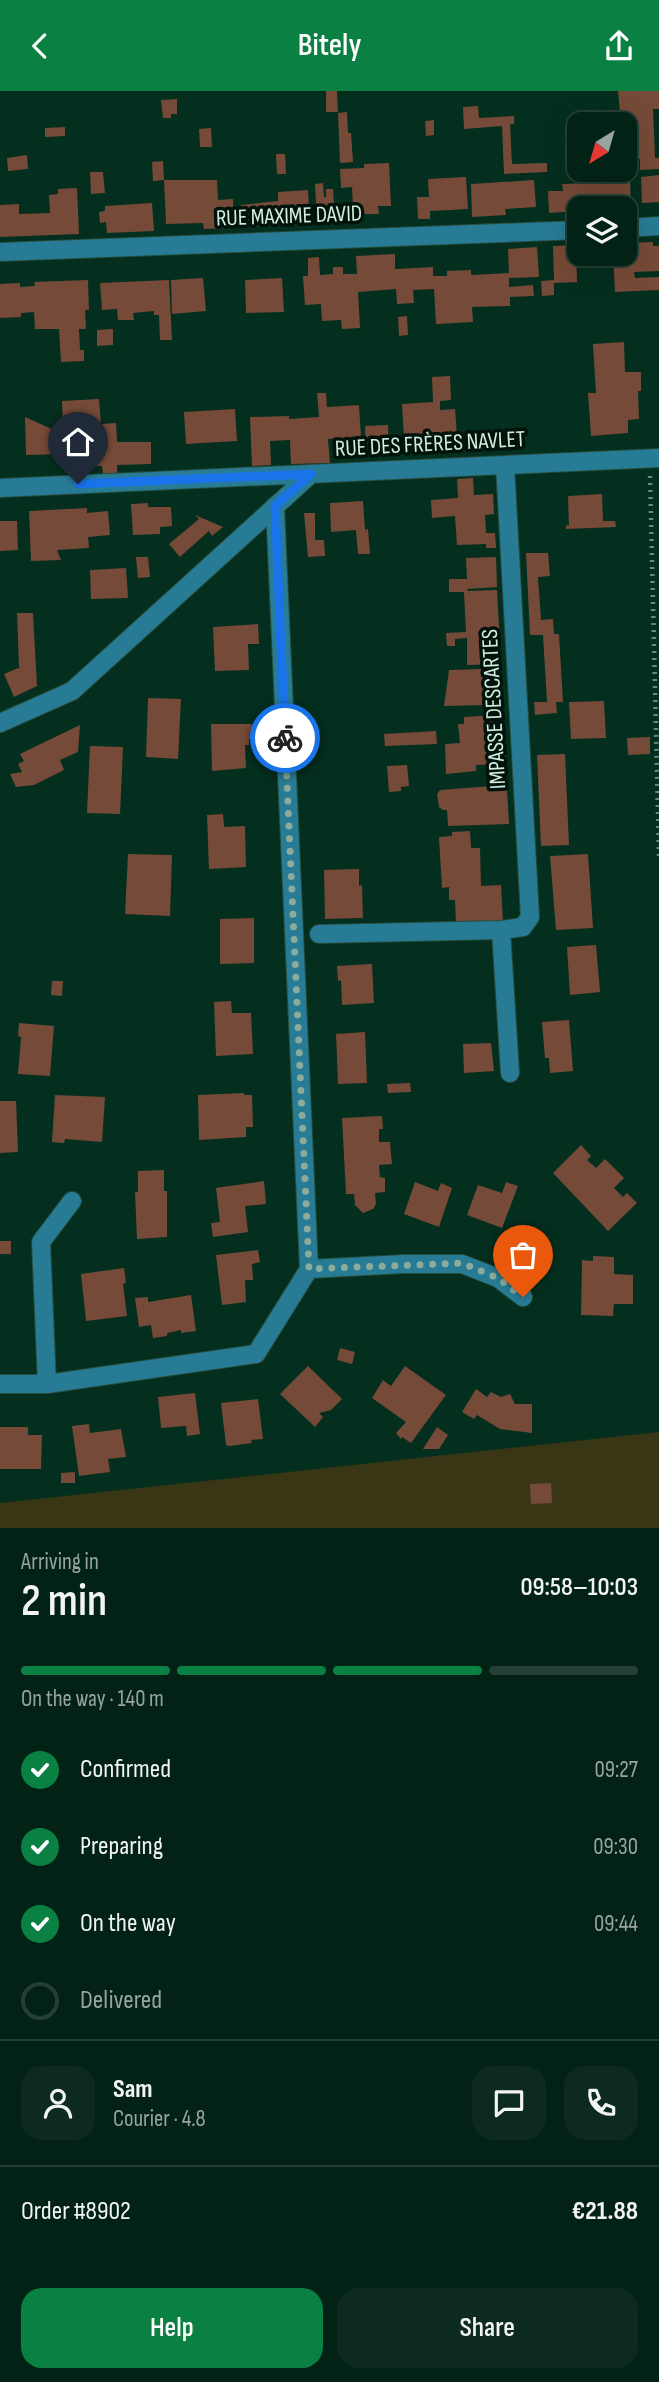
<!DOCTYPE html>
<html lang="en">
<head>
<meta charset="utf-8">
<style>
	:root { --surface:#032216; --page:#0d2a1f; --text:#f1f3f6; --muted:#97a4a1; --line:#243f35; --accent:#0b8043 }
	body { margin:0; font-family:"Sofia Sans Condensed",sans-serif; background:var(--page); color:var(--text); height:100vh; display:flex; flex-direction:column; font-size:26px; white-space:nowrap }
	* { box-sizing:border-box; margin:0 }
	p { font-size:23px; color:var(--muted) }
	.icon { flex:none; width:38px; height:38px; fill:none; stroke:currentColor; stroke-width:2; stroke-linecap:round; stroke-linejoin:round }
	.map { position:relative; height:1437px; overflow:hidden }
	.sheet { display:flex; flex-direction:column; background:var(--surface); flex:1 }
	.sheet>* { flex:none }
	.needle { width:46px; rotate:217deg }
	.controls { position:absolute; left:567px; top:21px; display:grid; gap:14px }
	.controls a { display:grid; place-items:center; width:70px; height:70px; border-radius:14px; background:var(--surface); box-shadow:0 7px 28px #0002,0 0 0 2px var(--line); font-size:35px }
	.pin { position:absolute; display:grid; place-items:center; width:60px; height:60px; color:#fff; margin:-72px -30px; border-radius:50% 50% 50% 0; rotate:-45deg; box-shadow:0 0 7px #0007 }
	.pin .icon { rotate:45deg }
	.courier { position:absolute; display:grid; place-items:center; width:70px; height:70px; margin:-35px; border:5px solid #1a73e8; border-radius:50%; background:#fff; color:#222; box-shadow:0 2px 9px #0007 }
	.head em { font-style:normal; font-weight:600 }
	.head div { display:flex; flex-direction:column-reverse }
	.head { display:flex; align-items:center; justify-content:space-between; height:119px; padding:0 21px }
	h1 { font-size:46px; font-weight:600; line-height:52px }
	.bar { display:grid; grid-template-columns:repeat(4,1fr); gap:10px 7px; align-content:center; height:84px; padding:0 21px }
	.bar i { height:9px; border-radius:5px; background:var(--line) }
	.bar .current { background:var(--accent) }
	.bar p { grid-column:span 4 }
	.line { display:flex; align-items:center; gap:18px; padding:0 21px; border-top:2px solid var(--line) }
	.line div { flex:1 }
	.round { display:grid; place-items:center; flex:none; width:74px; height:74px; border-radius:21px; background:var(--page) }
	ol { padding:0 21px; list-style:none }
	li { display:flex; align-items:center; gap:21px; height:77px }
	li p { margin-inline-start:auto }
	li .icon { padding:7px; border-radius:50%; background:var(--accent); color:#fff; stroke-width:4 }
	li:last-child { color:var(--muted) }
	li i { width:38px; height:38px; border:4px solid var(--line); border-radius:50% }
	.button { display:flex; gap:14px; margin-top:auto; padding:14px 21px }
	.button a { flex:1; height:80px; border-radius:21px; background:var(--accent); color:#fff; font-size:28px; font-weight:600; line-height:80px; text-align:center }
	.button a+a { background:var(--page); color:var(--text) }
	header { display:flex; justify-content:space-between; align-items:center; height:91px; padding:0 21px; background:var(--accent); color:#fff; font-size:32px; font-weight:600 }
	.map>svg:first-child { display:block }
	.green { fill:#393616 }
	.building { fill:#764a38 }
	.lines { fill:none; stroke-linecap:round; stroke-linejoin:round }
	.minor-casing { stroke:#254d3d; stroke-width:20 }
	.path { stroke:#678a7b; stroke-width:4.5; stroke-dasharray:2 5; stroke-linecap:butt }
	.minor { stroke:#287b94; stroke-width:18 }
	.done { stroke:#8bab9c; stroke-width:7; stroke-dasharray:0 12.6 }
	.route { stroke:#1a73e8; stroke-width:9 }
	.labels { text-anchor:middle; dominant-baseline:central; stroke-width:7; stroke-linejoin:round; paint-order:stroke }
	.street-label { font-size:23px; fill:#d3eee0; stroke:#01130a }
</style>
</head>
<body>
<header><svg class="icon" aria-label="back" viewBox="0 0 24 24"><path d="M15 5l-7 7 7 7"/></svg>Bitely<svg class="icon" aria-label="share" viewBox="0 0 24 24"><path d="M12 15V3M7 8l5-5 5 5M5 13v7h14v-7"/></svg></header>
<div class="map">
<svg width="659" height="1437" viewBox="0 0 659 1437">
	<rect width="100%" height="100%" fill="#042e1e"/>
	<path class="green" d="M659,1341V1437H0V1412Z"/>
	<path class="building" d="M326,0H337L338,21H326Z
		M618,0H659V18H653L655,67H659V78L640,79V68H625V33H621Z
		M177,8V23H171V27H163L161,9Z
		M478,15L479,27L514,25V33H510L512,73L547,72V81L504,83L502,35L464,38L463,16Z
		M347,21L348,42H351L353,71L340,72L338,22Z
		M434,29V44L426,45L425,30Z
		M65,36V45L45,46V37Z
		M211,37L212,56H200L199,38Z
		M276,63H285L286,83H277Z
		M27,64L28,78L8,80L7,67Z
		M163,70L164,89H217L218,109L233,108L234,137L204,138L203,132L166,133L164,89L153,90L152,71Z
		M389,72L391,115H378L379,123H359V120H355L353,116L352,96L341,97L340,78L364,77V73Z
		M90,81H103L105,102L91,103Z
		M659,84V111L642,112L641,86Z
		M466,86L468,118L430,120V128H418L417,106H429L428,88Z
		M534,89L536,116L505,118L506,124L472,126L471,93Z
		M630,91L631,114L608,115V117H579V120L549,122L548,100H563L562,93Z
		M323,92L324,106H326V98H333L335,132L317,133L315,93Z
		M77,97L79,143L0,146V114L19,113V123L50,122L49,104L58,103V98Z
		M308,99L310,133L242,136L241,114L278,110V101Z
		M152,112L154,140L107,142L106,131L100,132L99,121L105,120V115Z
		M653,151V155H659V180L634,181L635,187L659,186V199L615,201L613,163H625V152Z
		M576,154L577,191L554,192V204L542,205L541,190L554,189L553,155Z
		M537,156L539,186L509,187V196L533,194L534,205L510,206V215L472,216L473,231L436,233L434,198L413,199L414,212L397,213L396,198L358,201L360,237L342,238L341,229L322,230L321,213L305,214L303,185H308V167L319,166L320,184L333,183V176H343V183H357L356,165L395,163V178L433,176V185H447V180L471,179V184L509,182L508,158Z
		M203,187L206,220L172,223L171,189Z
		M282,187L284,221L246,222L245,189Z
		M88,189L89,219H85L86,238H79L80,259H84V270L61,271L59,238H35L34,221L21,222V226L0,227V193L20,192V196L35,195L34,191Z
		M169,189L172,249H160L159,224H154V220L133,222L134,229H118L117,218L102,219L100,192Z
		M407,225L408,244L399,245L398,226Z
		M113,238V254L97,255V239Z
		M624,251L625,281H641V300H638L639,328L628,329V342L591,345L588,302H596L593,253Z
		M450,285L451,309L440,310V319L455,318L457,345L404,347L402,313L433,311L432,286Z
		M317,302H326L327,316L359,314L361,346L328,348L330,372L291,373L290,349L270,350L271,374L252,375L250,326L289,325V328L319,326Z
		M99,308L101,333L116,332L117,351H151V373L117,374V382L103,383L102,375H90V354L101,353V341L63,343L62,310Z
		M235,318L237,350L186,353L184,321Z
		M25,326L63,343L64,363L26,364Z
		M388,334L389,357L366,358L365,335Z
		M473,387L474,404L493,403L494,423L485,424L486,442H495L496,457H486V453L457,454L455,425L432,427L431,409L458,407L457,388Z
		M602,403L603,430H615L616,436L566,438V434L569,435L568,405Z
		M363,410L365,439L368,438L370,463H358L356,439L331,441L330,412Z
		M148,412V416H171L172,435L160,436V443L133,444L131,413Z
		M87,417V422L108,420L110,444L88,446L89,457L57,459L61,469L31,470L29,420Z
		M304,422H315V449H324L325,465L308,466Z
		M195,424L223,436L212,445L209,440L180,466L169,453L199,428Z
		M0,430H17L18,459L0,460Z
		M526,462H548L550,485L538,486L541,529L553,528L554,543H559L563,611H556L557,622L535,624L534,611H547L543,544H530Z
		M136,466H148L150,486L138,487Z
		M496,466L497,496L467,498L468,500L497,499L501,573L467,574V547L455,548V555H447L446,542L466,541L464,501H449V488H467L466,467Z
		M126,477L128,507L91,508L90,479Z
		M17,522H33L37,595L14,606L4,583L21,576H19Z
		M258,533L259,553H248L249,579L215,580L213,536Z
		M484,578L486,614L444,615L449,579Z
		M148,607L181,608L178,668L146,666Z
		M604,610L606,647L571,648L569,611Z
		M496,624L498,650H505L506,673L476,674V680L446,683L445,653L460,652L458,633H464V626Z
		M211,633H252L253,648H249V654H245L246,677L212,680Z
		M80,634L78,661L60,669L64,679L34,694L16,696L10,683L22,681L18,673L24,670L20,663Z
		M436,640L437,653L385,655L384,643Z
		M650,646V663L628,664L627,647Z
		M90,655L123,656L120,723L87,722Z
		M565,663L569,754L541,755L537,664Z
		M407,674L409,695L401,696V700L389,701L387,675Z
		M492,695V700L507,699L509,733L448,735L447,719H443L439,716L437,703L440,699Z
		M223,723L224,736L245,735L246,776L209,778L207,724Z
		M470,740L471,757H480L481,795L501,794L503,831L456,833L455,809H449V796L442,797L439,746L452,745V741Z
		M128,763L172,764L170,825L125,823Z
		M588,763L593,837L556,839L550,765Z
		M355,778H359V795L362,794L363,827L325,828L324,779Z
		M254,827V872L220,873V828Z
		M596,854L600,901L570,904L567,856Z
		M372,873L374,912L342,914L341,889L338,890L337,875Z
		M52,890H63L62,905L51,904Z
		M231,910L232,922H251L253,963L216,965L214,911Z
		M569,929L573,980L550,982L549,967H545L542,931Z
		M19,932L54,935L50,985L18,983L21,946L18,945Z
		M365,941L367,992L338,993L336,943Z
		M491,952L494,980L464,982L463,953Z
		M410,992L411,1001L388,1002L387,993Z
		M244,1002V1004H252L253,1036H246V1046L199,1049L198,1004Z
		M55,1004L105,1006L102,1051L65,1048L64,1052L52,1051Z
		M0,1010H16L18,1061L0,1062Z
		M382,1025L383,1038H379V1051H390L392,1073L379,1074L380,1086L385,1087V1101L375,1102L376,1113L373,1118L363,1122L355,1114L354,1103H346L342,1027Z
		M581,1054L591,1065L587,1069L596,1077L605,1068L624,1087L614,1097L623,1106L627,1102L637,1112L608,1140L553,1082Z
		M164,1079V1100H167V1146L137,1148L135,1101H138V1080Z
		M264,1090L266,1113L245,1115L248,1141L213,1146L211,1132L220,1131L216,1097Z
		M415,1091L438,1100L441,1092L452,1097L439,1136L404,1123Z
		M506,1091L518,1095L502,1137L467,1124L478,1094L502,1102Z
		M0,1150H11V1163H0Z
		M258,1159L260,1171L252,1173L253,1189H245L246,1211L222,1214L216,1164Z
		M593,1165L614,1166V1183L633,1184V1213H614L613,1225L581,1224L582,1169L593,1170Z
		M124,1177L126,1192L123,1193L127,1225L86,1230L81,1183Z
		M191,1204L196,1240L181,1242V1239L167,1242V1245L153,1247L151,1234L139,1236L135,1207L148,1206V1211Z
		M340,1257L355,1261L352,1273L337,1269Z
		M308,1275L342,1308L331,1319L319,1322L323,1326L315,1336L280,1303Z
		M405,1275L446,1304L411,1352L402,1346L401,1348L396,1342L406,1331L372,1307L383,1289L391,1295Z
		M476,1298L487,1306L491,1301L501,1306L510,1303L515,1313H532V1342L500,1338L477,1324L474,1328L462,1321Z
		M195,1302L200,1343L187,1345L186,1335L161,1337L158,1306Z
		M258,1308L263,1348L251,1349L252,1352L229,1355L226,1354L221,1312Z
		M89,1333L90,1342L121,1338L126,1366L108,1368L110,1381L79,1385L72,1335Z
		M0,1336H28V1344H42L41,1378H0Z
		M437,1336L448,1344L439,1358H423Z
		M75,1381V1392H61V1382Z
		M551,1392L552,1412L531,1413L530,1393Z"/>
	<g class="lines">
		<g class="minor-casing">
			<path id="minor" d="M625,137L659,135
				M0,161L579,139
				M0,397L659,367
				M275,415L309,1178
				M0,632L72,600L311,383
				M501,839L510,982
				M319,843L501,839L523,836L530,826L505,374
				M0,1293H47L256,1263L309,1178L404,1173H462L498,1187L523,1206
				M47,1293L41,1151L72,1110"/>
		</g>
		<path class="path" d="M650,385L659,766"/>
		<use href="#minor" class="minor"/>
	</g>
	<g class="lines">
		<path class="done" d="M285,647L309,1178L462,1172L498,1187L523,1206"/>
		<path class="route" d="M78,393L311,383L275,415L285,647"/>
	</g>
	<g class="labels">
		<g class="street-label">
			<text transform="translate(289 125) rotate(-2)">RUE MAXIME DAVID</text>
			<text transform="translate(430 353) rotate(-3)">RUE DES FRÈRES NAVLET</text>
			<text transform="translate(494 618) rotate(-93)">IMPASSE DESCARTES</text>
		</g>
	</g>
</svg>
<div class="controls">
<a><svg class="needle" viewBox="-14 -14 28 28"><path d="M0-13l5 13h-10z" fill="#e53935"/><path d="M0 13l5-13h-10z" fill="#97a4a1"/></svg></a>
<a><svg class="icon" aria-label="layers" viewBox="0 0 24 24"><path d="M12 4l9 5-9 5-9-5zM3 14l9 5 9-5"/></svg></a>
</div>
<div class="pin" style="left:523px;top:1206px;background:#ea580c"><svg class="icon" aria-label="bag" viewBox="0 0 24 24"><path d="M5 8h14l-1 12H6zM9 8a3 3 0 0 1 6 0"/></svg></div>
<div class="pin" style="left:78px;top:393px;background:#1f2937"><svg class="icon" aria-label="home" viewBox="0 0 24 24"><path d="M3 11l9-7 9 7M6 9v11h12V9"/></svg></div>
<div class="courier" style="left:285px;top:647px"><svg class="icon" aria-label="bike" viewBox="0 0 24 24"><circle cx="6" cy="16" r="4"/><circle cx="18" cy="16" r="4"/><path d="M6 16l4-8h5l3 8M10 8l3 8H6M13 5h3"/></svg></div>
</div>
<section class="sheet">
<div class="head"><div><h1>2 min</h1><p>Arriving in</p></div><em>09:58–10:03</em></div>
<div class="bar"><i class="current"></i><i class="current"></i><i class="current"></i><i></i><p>On the way · 140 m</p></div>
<ol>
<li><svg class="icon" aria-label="check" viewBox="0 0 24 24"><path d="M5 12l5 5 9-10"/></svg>Confirmed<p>09:27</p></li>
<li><svg class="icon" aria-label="check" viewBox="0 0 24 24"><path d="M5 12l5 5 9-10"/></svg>Preparing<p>09:30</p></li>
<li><svg class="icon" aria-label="check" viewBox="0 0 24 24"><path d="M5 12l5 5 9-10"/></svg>On the way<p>09:44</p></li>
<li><i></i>Delivered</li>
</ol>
<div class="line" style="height:126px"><a class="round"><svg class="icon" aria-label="person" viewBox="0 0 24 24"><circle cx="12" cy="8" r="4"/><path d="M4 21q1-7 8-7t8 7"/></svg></a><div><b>Sam</b><p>Courier · 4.8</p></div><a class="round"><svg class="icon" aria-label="chat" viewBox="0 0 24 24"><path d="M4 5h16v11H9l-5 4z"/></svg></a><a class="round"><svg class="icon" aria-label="phone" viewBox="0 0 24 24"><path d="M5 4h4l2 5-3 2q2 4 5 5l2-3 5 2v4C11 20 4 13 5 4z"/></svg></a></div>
<div class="line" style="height:91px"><div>Order #8902</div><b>€21.88</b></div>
<div class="button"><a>Help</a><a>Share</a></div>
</section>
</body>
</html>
